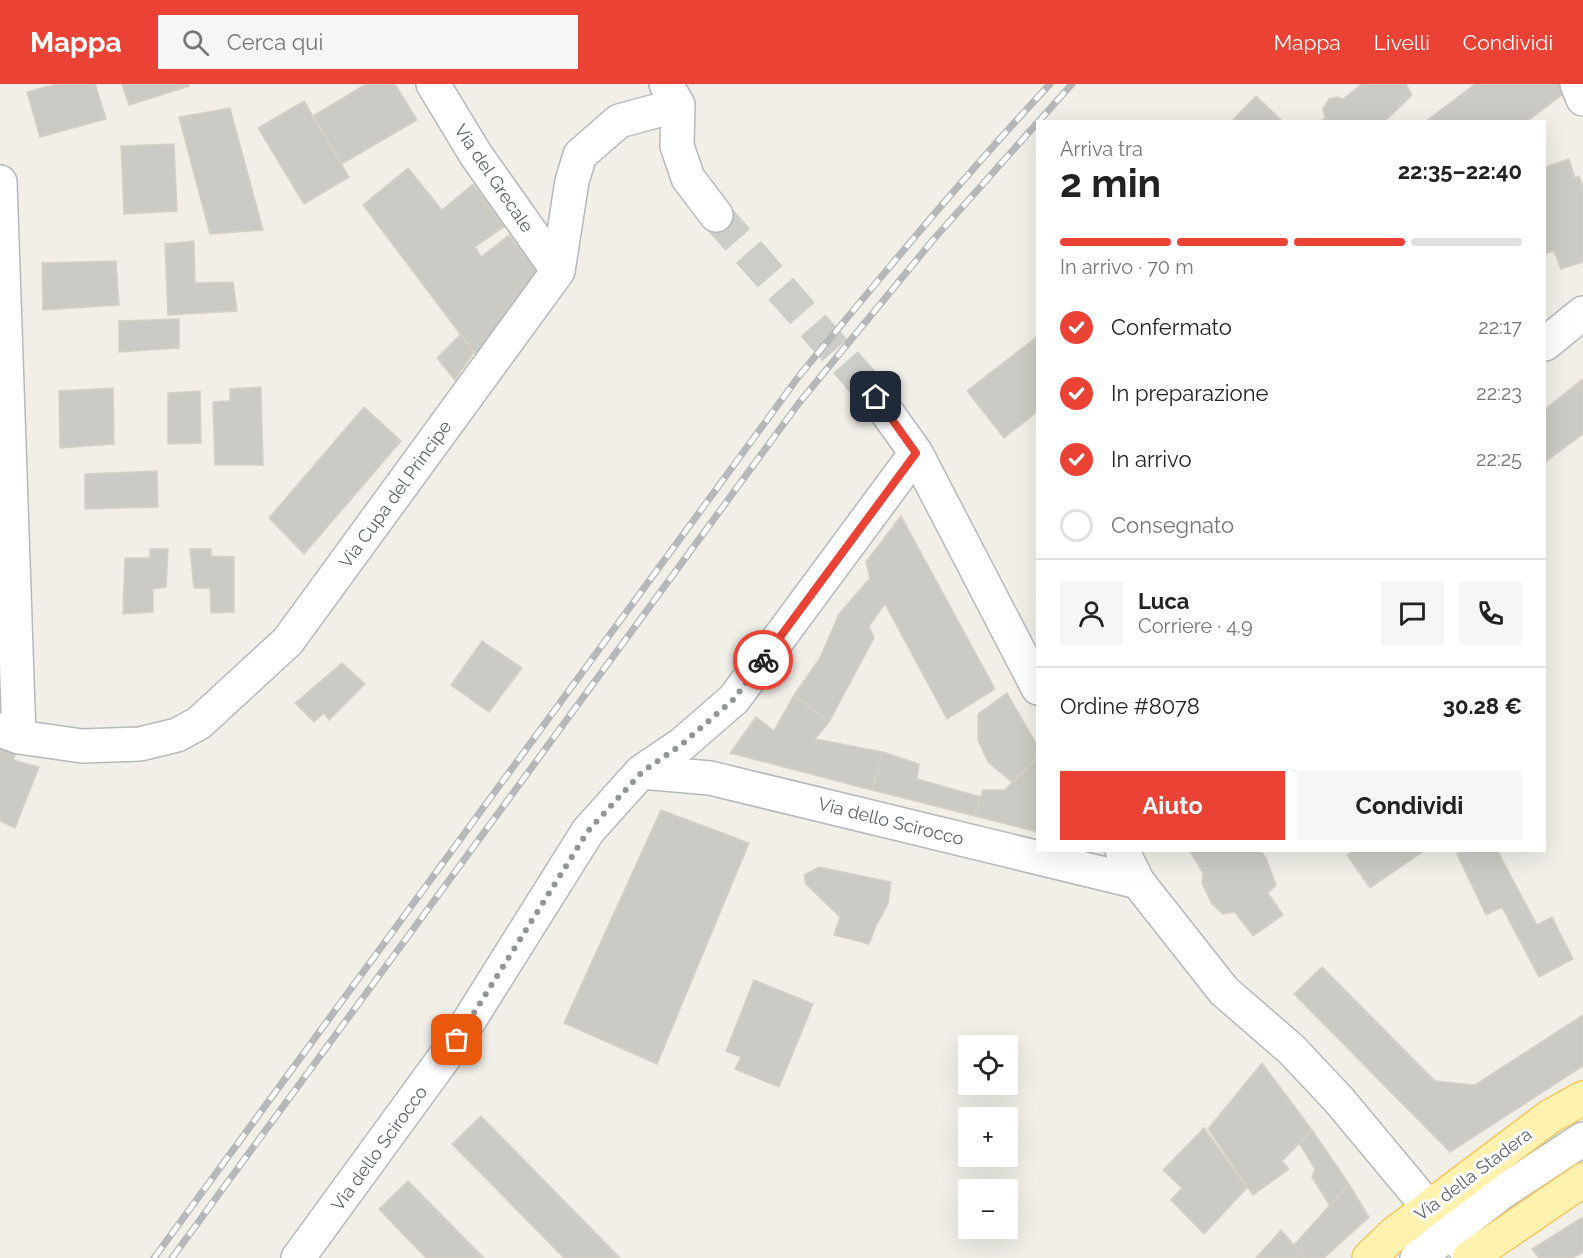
<!DOCTYPE html>
<html lang="it">
<head>
<meta charset="utf-8">
<style>
	:root { --surface:#fff; --page:#f6f6f6; --text:#222; --muted:#767676; --line:#e0e0e0; --accent:#ea4335 }
	body { margin:0; font-family:Raleway,sans-serif; background:var(--page); color:var(--text); height:100vh; display:flex; flex-direction:column; font-size:22px; white-space:nowrap }
	* { box-sizing:border-box; margin:0 }
	p { font-size:20px; color:var(--muted) }
	.icon { flex:none; width:33px; height:33px; fill:none; stroke:currentColor; stroke-width:2; stroke-linecap:round; stroke-linejoin:round }
	.map { position:relative; flex:1; overflow:hidden }
	.sheet { position:absolute; left:1036px; top:36px; width:510px; height:732px; display:flex; flex-direction:column; background:var(--surface); border-radius:0px; box-shadow:0 6px 24px #0002 }
	.sheet>* { flex:none }
	.controls { position:absolute; left:958px; top:951px; display:grid; gap:12px }
	.controls a { display:grid; place-items:center; width:60px; height:60px; border-radius:0px; background:var(--surface); box-shadow:0 6px 24px #0002; font-size:30px }
	.pin { position:absolute; display:grid; place-items:center; width:51px; height:51px; color:#fff; margin:-26px; border-radius:12px; box-shadow:0 3px 9px #0006 }
	.courier { position:absolute; display:grid; place-items:center; width:60px; height:60px; margin:-30px; border:4px solid #ea4335; border-radius:50%; background:#fff; color:#222; box-shadow:0 2px 8px #0007 }
	.head em { font-style:normal; font-weight:700 }
	.head div { display:flex; flex-direction:column-reverse }
	.head { display:flex; align-items:center; justify-content:space-between; height:102px; padding:0 24px }
	h1 { font-size:39px; font-weight:700; line-height:45px }
	.bar { display:grid; grid-template-columns:repeat(4,1fr); gap:9px 6px; align-content:center; height:72px; padding:0 24px }
	.bar i { height:8px; border-radius:4px; background:var(--line) }
	.bar .current { background:var(--accent) }
	.bar p { grid-column:span 4 }
	.line { display:flex; align-items:center; gap:15px; padding:0 24px; border-top:2px solid var(--line) }
	.line div { flex:1 }
	.round { display:grid; place-items:center; flex:none; width:63px; height:63px; border-radius:0px; background:var(--page) }
	ol { padding:0 24px; list-style:none }
	li { display:flex; align-items:center; gap:18px; height:66px }
	li p { margin-inline-start:auto }
	li .icon { padding:6px; border-radius:50%; background:var(--accent); color:#fff; stroke-width:4 }
	li:last-child { color:var(--muted) }
	li i { width:33px; height:33px; border:3px solid var(--line); border-radius:50% }
	.action { display:flex; gap:12px; margin-top:auto; padding:12px 24px }
	.action a { flex:1; height:69px; border-radius:0px; background:var(--accent); color:#fff; font-size:24px; font-weight:700; line-height:69px; text-align:center }
	.action a+a { background:var(--page); color:var(--text) }
	header { display:flex; align-items:center; gap:36px; box-sizing:border-box; height:84px; padding:0 30px; background:var(--accent); color:#fff }
	header strong { font-size:28px }
	nav { display:flex; gap:33px; margin-inline-start:auto; font-size:21px }
	.search { width:420px; height:54px; background:var(--page); display:flex; align-items:center; gap:15px; box-sizing:border-box; padding:0 21px; border-radius:0px; color:var(--muted); font-size:22px }
	.map>svg:first-child { display:block }
	.building { fill:#cccac5; stroke:#d6d1c6; stroke-width:1.5 }
	.lines { fill:none; stroke-linecap:round; stroke-linejoin:round }
	.minor-tunnel { stroke:#ccccc8; stroke-width:33; stroke-dasharray:33 16; stroke-linecap:butt }
	.minor-casing { stroke:#b5b8bc; stroke-width:36 }
	.major-casing { stroke:#f2c960; stroke-width:36 }
	.minor { stroke:#fff; stroke-width:33 }
	.major { stroke:#fff2af; stroke-width:33 }
	.rail-casing { stroke:#b6b7b8; stroke-width:7 }
	.rail { stroke:#fff; stroke-width:4.5; stroke-dasharray:14; stroke-linecap:butt }
	.done { stroke:#929495; stroke-width:6; stroke-dasharray:0 10.8 }
	.route { stroke:#ea4335; stroke-width:8 }
	.labels { text-anchor:middle; dominant-baseline:central; stroke-width:6; stroke-linejoin:round; paint-order:stroke }
	.street-label { font-size:18px; fill:#5f6368; stroke:#fff }
</style>
</head>
<body>
<header>
<strong>Mappa</strong>
<div class="search"><svg class="icon" aria-label="search" viewBox="0 0 24 24"><circle cx="10" cy="10" r="6"/><path d="M15 15l6 6"/></svg>Cerca qui</div>
<nav><a>Mappa</a><a>Livelli</a><a>Condividi</a></nav>
</header>
<div class="map">
<svg width="1583" height="1174" viewBox="0 0 1583 1174">
	<rect width="100%" height="100%" fill="#f1efe8"/>
	<path class="building" d="M56,0H95L106,35L40,53L27,8Z
		M122,0H189L190,2L129,21Z
		M366,0H395L417,36L342,80L313,32Z
		M1362,0H1406L1412,11L1384,38H1319L1325,34L1323,25L1329,15L1337,13L1343,15Z
		M1475,0H1568L1570,5L1526,38H1425Z
		M1256,12L1283,38H1231Z
		M304,17L349,93L304,120L258,44Z
		M230,24L263,146L210,150L179,33Z
		M174,60L177,127L124,130L121,62Z
		M1569,75L1575,94L1579,92L1583,102V178L1561,185L1554,167L1545,170V83Z
		M408,84L442,126L473,100L505,142L475,163L481,173L509,151L540,190L479,275L363,121Z
		M194,157L195,199L233,198L237,227L168,231L165,160Z
		M116,177L119,221L43,226L42,179Z
		M179,235V264L119,268V237Z
		M461,250L474,268L455,296L437,274Z
		M1038,252V327L1004,354L967,307Z
		M1583,295V350L1545,378V325Z
		M261,303L263,381H215L213,318L230,317V305Z
		M113,304L114,360L60,364L59,307Z
		M200,307L201,359L168,360V309Z
		M364,323L401,357L304,470L269,434Z
		M157,387L158,423L85,425V390Z
		M901,432L995,605L947,635L885,520L869,542L874,554L829,638L794,611L820,574L839,530L870,494L866,478Z
		M150,465H168L166,503L153,505V528L123,530L125,474H150Z
		M190,465H211V472L234,473V528L211,529L210,504H194Z
		M482,557L522,584L489,628L451,601Z
		M342,579L365,600L329,636L324,629L314,638L295,619Z
		M1007,609L1038,663V672L1013,699L988,678L978,656V630Z
		M794,611L829,638L815,655L883,668L872,706L730,669L756,633L774,647Z
		M0,661L17,667L13,676L39,683L15,744L0,737Z
		M883,668L919,680L917,695L981,713L975,732L872,706Z
		M1038,672V748L975,732L983,706H1005Z
		M661,726L749,759L657,980L564,939Z
		M1189,766H1260L1266,774L1276,801L1268,809L1283,831L1253,852L1235,828L1223,830L1212,820L1202,799L1203,789Z
		M1355,766H1425L1370,804L1347,771Z
		M1464,766H1497L1537,841L1552,833L1573,875L1539,893L1502,823L1486,831L1457,770Z
		M819,783L891,798L888,820L876,842L869,860L834,851L840,833L806,800L804,791Z
		M1322,883L1435,997L1475,1001L1583,931V982L1450,1068L1294,910Z
		M754,896L813,920L779,1003L735,985L741,973L726,967Z
		M1262,979L1312,1046L1282,1077L1289,1085L1253,1111L1208,1045Z
		M481,1032L620,1174H564L452,1060Z
		M1204,1044L1247,1104L1204,1150L1171,1116L1182,1104L1163,1086Z
		M1312,1046L1349,1100L1330,1122L1312,1093L1315,1085L1299,1059Z
		M408,1097L484,1174H426L379,1125Z
		M1349,1100L1369,1133L1324,1174H1305L1294,1161Z
		M1583,1133V1168L1573,1174H1539L1532,1165Z
		M1281,1146L1305,1174H1256Z"/>
	<g class="lines">
		<path class="minor-tunnel" d="M716,131L876,313"/>
		<g class="minor-casing">
			<path id="minor" d="M433,0L476,71L558,187
				M666,0L678,21L677,62L688,94L716,131
				M1577,0L1583,15
				M0,98L19,653
				M1545,260L1583,229
				M876,313L916,369L1038,604
				M0,646L19,653L82,662L140,660L177,651L199,639L288,557L558,187L572,97L580,71L619,37L678,21
				M641,688L710,694L1138,798
				M1122,766L1138,798L1224,907L1292,966L1339,1016L1444,1142L1475,1174
				M298,1174L457,956L588,747L641,688L681,661L734,615L916,369
				M1417,1174L1501,1109L1583,1055"/>
		</g>
		<g class="major-casing">
			<path id="major" d="M1369,1174L1395,1149L1549,1033L1583,1014
				M1469,1174L1583,1096"/>
		</g>
		<use href="#minor" class="minor"/>
		<use href="#major" class="major"/>
		<g class="rail-casing">
			<path id="rail" d="M154,1174L799,292C881,193 962,94 1050,0
				M172,1174L799,319L933,156L1072,0"/>
		</g>
		<use href="#rail" class="rail"/>
	</g>
	<g class="lines">
		<path class="done" d="M457,956L588,747L642,688L681,661L734,615L763,576"/>
		<path class="route" d="M763,576L916,369L876,313"/>
	</g>
	<g class="labels">
		<g class="street-label">
			<text transform="translate(494 94) rotate(56)">Via del Grecale</text>
			<text transform="translate(395 410) rotate(-54)">Via Cupa del Principe</text>
			<text transform="translate(891 737) rotate(14)">Via dello Scirocco</text>
			<text transform="translate(379 1064) rotate(-54)">Via dello Scirocco</text>
			<text transform="translate(1473 1090) rotate(-37)">Via della Stadera</text>
		</g>
	</g>
</svg>
<div class="controls">
<a><svg class="icon" aria-label="locate" viewBox="0 0 24 24"><circle cx="12" cy="12" r="6"/><path d="M12 2v4M12 18v4M2 12h4M18 12h4"/></svg></a>
<a>+</a>
<a>−</a>
</div>
<div class="pin" style="left:457px;top:956px;background:#ea580c"><svg class="icon" aria-label="bag" viewBox="0 0 24 24"><path d="M5 8h14l-1 12H6zM9 8a3 3 0 0 1 6 0"/></svg></div>
<div class="pin" style="left:876px;top:313px;background:#1f2937"><svg class="icon" aria-label="home" viewBox="0 0 24 24"><path d="M3 11l9-7 9 7M6 9v11h12V9"/></svg></div>
<div class="courier" style="left:763px;top:576px"><svg class="icon" aria-label="bike" viewBox="0 0 24 24"><circle cx="6" cy="16" r="4"/><circle cx="18" cy="16" r="4"/><path d="M6 16l4-8h5l3 8M10 8l3 8H6M13 5h3"/></svg></div>
<section class="sheet">
<div class="head"><div><h1>2 min</h1><p>Arriva tra</p></div><em>22:35–22:40</em></div>
<div class="bar"><i class="current"></i><i class="current"></i><i class="current"></i><i></i><p>In arrivo · 70 m</p></div>
<ol>
<li><svg class="icon" aria-label="check" viewBox="0 0 24 24"><path d="M5 12l5 5 9-10"/></svg>Confermato<p>22:17</p></li>
<li><svg class="icon" aria-label="check" viewBox="0 0 24 24"><path d="M5 12l5 5 9-10"/></svg>In preparazione<p>22:23</p></li>
<li><svg class="icon" aria-label="check" viewBox="0 0 24 24"><path d="M5 12l5 5 9-10"/></svg>In arrivo<p>22:25</p></li>
<li><i></i>Consegnato</li>
</ol>
<div class="line" style="height:108px"><a class="round"><svg class="icon" aria-label="person" viewBox="0 0 24 24"><circle cx="12" cy="8" r="4"/><path d="M4 21q1-7 8-7t8 7"/></svg></a><div><b>Luca</b><p>Corriere · 4.9</p></div><a class="round"><svg class="icon" aria-label="chat" viewBox="0 0 24 24"><path d="M4 5h16v11H9l-5 4z"/></svg></a><a class="round"><svg class="icon" aria-label="phone" viewBox="0 0 24 24"><path d="M5 4h4l2 5-3 2q2 4 5 5l2-3 5 2v4C11 20 4 13 5 4z"/></svg></a></div>
<div class="line" style="height:78px"><div>Ordine #8078</div><b>30.28 €</b></div>
<div class="action"><a>Aiuto</a><a>Condividi</a></div>
</section>
</div>
</body>
</html>
